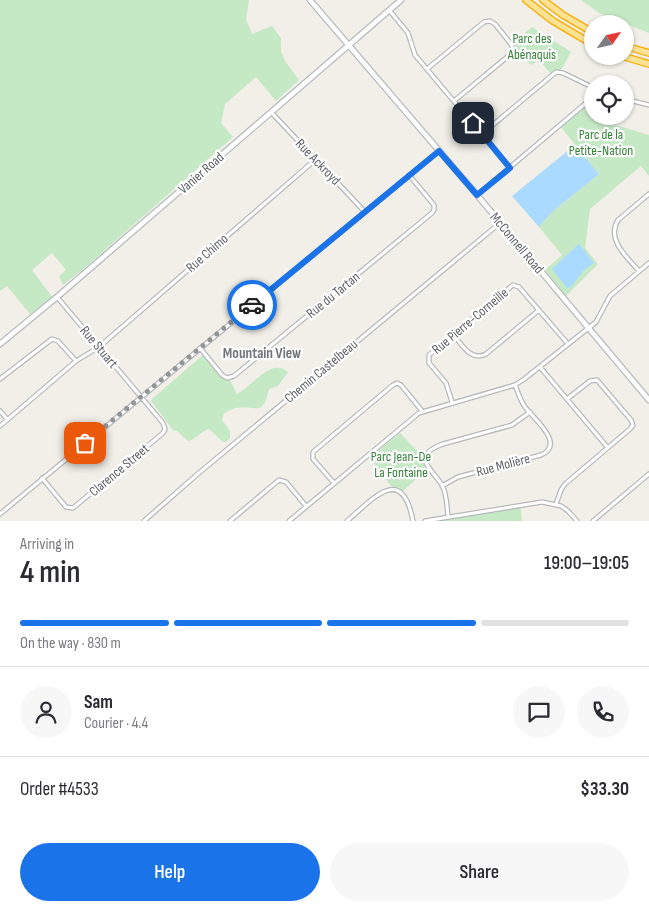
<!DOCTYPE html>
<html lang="en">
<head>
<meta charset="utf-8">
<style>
	:root { --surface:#fff; --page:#f7f7f7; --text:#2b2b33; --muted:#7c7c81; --line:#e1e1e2; --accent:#1a73e8 }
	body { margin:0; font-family:"Sofia Sans Condensed",sans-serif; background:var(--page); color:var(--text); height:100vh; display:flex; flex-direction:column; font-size:19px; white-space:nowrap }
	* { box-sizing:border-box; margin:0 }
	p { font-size:16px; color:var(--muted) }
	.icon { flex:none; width:28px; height:28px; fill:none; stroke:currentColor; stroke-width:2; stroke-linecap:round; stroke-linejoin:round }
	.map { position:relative; height:521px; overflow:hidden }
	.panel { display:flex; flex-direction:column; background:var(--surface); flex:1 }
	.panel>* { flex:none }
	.needle { width:32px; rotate:56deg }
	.tools { position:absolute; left:584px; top:15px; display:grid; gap:10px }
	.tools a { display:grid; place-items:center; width:50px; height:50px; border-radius:50%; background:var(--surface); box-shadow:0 1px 4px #0004; font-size:25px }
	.pin { position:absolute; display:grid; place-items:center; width:42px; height:42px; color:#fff; margin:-21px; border-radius:10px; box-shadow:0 2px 8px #0006 }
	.courier { position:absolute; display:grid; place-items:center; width:50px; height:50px; margin:-25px; border:4px solid #1a73e8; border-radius:50%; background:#fff; color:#222; box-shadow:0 1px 6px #0007 }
	.head em { font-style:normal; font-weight:600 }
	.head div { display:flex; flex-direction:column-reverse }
	.head { display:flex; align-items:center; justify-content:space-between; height:85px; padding:0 20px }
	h1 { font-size:32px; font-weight:600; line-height:38px }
	.bar { display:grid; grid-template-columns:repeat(4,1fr); gap:8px 5px; align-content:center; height:60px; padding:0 20px }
	.bar i { height:6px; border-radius:4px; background:var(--line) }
	.bar .current { background:var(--accent) }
	.bar p { grid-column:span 4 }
	.line { display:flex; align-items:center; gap:12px; padding:0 20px; border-top:1px solid var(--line) }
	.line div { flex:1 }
	.round { display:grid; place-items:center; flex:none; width:52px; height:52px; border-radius:26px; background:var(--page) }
	.primary-button { display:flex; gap:10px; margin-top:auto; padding:10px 20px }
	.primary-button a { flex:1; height:58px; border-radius:30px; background:var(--accent); color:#fff; font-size:20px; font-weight:600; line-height:58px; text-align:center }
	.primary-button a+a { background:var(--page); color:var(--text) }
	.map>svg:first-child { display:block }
	.green { fill:#c5e8c5 }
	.water { fill:#aadaff }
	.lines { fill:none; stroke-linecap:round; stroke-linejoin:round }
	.street-casing { stroke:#b5b8bc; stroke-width:5.5 }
	.secondary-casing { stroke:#b6babf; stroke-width:7 }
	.highway-casing { stroke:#f9ab00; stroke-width:8 }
	.street { stroke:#fff; stroke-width:3 }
	.secondary { stroke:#fff; stroke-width:4.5 }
	.highway { stroke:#fde293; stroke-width:5.5 }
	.done { stroke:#929495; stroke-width:5; stroke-dasharray:0 9 }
	.route { stroke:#1a73e8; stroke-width:6 }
	.labels { text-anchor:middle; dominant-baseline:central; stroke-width:4.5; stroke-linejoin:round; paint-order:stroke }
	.park-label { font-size:14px; fill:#348238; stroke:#fff }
	.street-label { font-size:14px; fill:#5f6368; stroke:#fff }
	.neighbourhood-label { font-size:15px; font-weight:bold; fill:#70757a; stroke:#fff }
</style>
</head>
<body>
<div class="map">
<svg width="649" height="521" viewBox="0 0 649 521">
	<rect width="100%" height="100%" fill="#f1efe8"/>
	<path class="green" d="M0,0H249L246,19L252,34L272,26L281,38V51L285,61L299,80L276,101L256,77L225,104L221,123L233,137L88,265L63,285L59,276L66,270L52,253L32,270L52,297L30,314L7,286L0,291Z
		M581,0H649V33L599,13Z
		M532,27L571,52L560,72L552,75L539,60L532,65L513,51L511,44Z
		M585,104L592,113V116H596L599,120L649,135V176L641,166L590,209L585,248L598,264L566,296L545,270L562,255L539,227L552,212L599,174L560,126Z
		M203,355C210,363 218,379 230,380L237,394C253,386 271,357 288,372L278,386L269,389C262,419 257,404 235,408C232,409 227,412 224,413L222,420L230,431V438L226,442H223L209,429C199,432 196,440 188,441L177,431L173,430L151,401L152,399Z
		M400,433L424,458V465L426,470L403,491L391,486L370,458Z
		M520,505L522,521H425Z"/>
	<path class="water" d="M575,145L599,174L552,212L539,227L512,196Z
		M579,244L594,263L583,271L571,287L567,288L552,269Z"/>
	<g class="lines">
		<g class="street-casing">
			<path id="street" d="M389,10L408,33L415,55L510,168
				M427,69L484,22L490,21L495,24L511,44L513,49L512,53L454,101
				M625,99L649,105
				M271,112L365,212
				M482,134L556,72L563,73L592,87
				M477,195L592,98
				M639,271C627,257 606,240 618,220L649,194
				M453,334C462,345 471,362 486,354L539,310
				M200,348L222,375L227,378L234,376L432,213L434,210V205L409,175
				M540,367L608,448
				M0,379L52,339L58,341L76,361
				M452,402L446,383L429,363V355L513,285L519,287L568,344
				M0,411L7,419
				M0,426L76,361L99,347L315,160
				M42,478L66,507L73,508L163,433L165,429L163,423L57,297
				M334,483L313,459V452L393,385L397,383L401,385L422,411
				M442,486L458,477L541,455C566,444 534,419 525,407C520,400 518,392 515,385
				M556,504L561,490L565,484L630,429L633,425L631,420L597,380L590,381L567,399
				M0,514L439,151
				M448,517C447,507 447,494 442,485C431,468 410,456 443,444L512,425L530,412
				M144,521L200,472L500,223
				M230,521L279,480L286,482L306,506
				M289,521L419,413L515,385L523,380L596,322L610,296L649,263
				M347,521C373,499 402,463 413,521
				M425,521L542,502L561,506L568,511L577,521
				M593,521L649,474"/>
		</g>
		<g class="secondary-casing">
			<path id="secondary" d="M310,0L477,195L649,400
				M0,344L57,297L401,0"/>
		</g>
		<g class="highway-casing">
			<path id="highway" d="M526,0L553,21L592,44
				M543,0L563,15L592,32
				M625,46L649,53
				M622,56L649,64"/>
		</g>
		<use href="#street" class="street"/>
		<use href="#secondary" class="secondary"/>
		<use href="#highway" class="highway"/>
	</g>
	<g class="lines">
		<path class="done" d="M85,443L252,305"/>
		<path class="route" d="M252,305L439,151L477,195L510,168L473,123"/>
	</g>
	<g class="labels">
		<g class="park-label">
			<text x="532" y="38">Parc des<tspan x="532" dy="16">Abénaquis</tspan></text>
			<text x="601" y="134">Parc de la<tspan x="601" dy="16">Petite-Nation</tspan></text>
			<text x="401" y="456">Parc Jean-De<tspan x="401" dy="16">La Fontaine</tspan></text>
		</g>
		<g class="street-label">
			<text transform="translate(318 162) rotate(46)">Rue Ackroyd</text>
			<text transform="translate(201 173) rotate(-41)">Vanier Road</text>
			<text transform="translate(517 243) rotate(50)">McConnell Road</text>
			<text transform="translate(207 253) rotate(-41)">Rue Chimo</text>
			<text transform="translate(333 295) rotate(-39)">Rue du Tartan</text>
			<text transform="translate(470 321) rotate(-40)">Rue Pierre-Corneille</text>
			<text transform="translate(99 347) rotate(50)">Rue Stuart</text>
			<text transform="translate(321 371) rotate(-40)">Chemin Castelbeau</text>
			<text transform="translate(503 465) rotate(-15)">Rue Molière</text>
			<text transform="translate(119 470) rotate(-40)">Clarence Street</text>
		</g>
		<g class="neighbourhood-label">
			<text x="262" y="353">Mountain View</text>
		</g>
	</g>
</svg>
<div class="tools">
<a><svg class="needle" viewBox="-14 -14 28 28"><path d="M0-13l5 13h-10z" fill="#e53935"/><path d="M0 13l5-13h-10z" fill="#7c7c81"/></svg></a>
<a><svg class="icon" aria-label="locate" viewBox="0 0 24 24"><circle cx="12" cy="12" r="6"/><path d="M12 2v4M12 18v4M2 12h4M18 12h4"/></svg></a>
</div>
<div class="pin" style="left:85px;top:443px;background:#ea580c"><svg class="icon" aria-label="bag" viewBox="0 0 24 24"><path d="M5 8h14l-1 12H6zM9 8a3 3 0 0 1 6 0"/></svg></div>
<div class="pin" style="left:473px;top:123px;background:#1f2937"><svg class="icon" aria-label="home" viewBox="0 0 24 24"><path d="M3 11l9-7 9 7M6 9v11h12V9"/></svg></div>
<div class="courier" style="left:252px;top:305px"><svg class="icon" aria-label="car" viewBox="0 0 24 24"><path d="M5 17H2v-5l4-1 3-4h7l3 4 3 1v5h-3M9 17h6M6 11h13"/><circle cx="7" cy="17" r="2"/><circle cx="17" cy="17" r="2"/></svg></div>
</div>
<section class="panel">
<div class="head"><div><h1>4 min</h1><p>Arriving in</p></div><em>19:00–19:05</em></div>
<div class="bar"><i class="current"></i><i class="current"></i><i class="current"></i><i></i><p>On the way · 830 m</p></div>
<div class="line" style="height:90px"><a class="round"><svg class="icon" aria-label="person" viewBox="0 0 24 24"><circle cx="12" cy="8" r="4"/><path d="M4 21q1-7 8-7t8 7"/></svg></a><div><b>Sam</b><p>Courier · 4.4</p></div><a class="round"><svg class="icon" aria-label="chat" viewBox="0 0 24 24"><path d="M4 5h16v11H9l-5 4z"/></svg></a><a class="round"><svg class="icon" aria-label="phone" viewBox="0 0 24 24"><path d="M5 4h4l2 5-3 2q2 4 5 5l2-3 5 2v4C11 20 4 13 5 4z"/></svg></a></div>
<div class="line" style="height:65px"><div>Order #4533</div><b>$33.30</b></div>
<div class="primary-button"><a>Help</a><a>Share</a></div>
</section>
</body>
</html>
